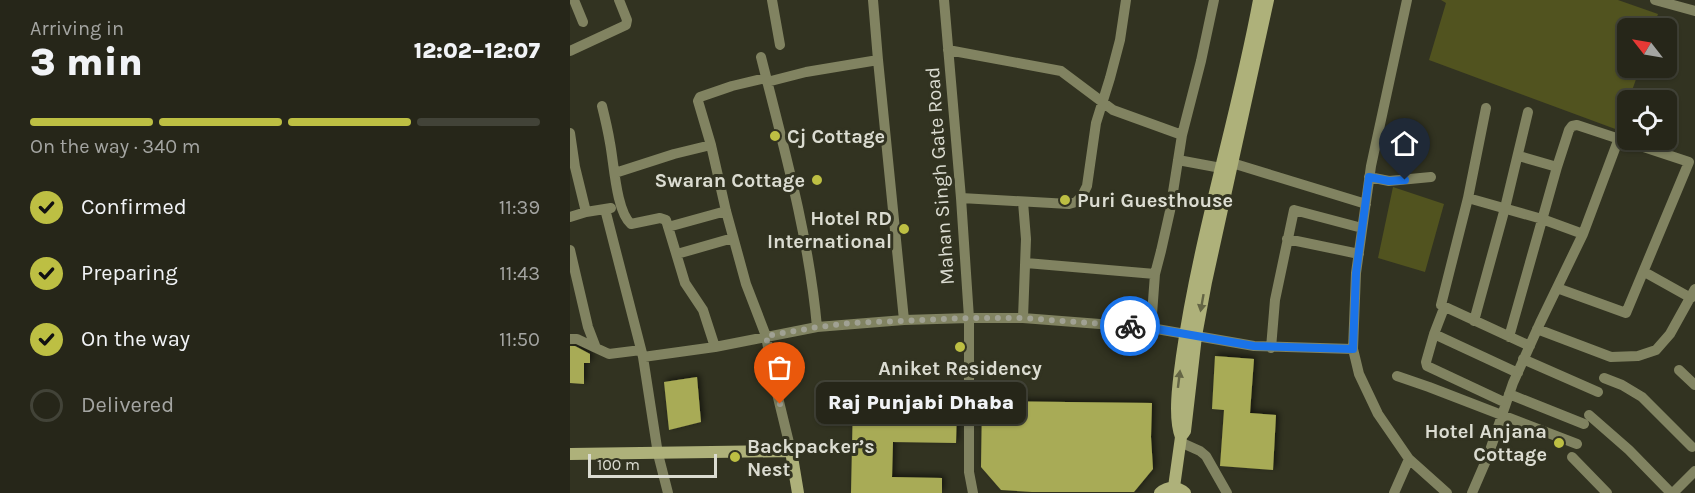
<!DOCTYPE html>
<html lang="en">
<head>
<meta charset="utf-8">
<style>
	:root { --surface:#262619; --page:#2e2e22; --text:#f1f3f6; --muted:#a4a5a2; --line:#424338; --accent:#bdbf43 }
	body { margin:0; font-family:Karla,sans-serif; background:var(--page); color:var(--text); height:100vh; display:flex; flex-direction:column; font-size:22px; white-space:nowrap }
	* { box-sizing:border-box; margin:0 }
	p { font-size:20px; color:var(--muted) }
	.icon { flex:none; width:33px; height:33px; fill:none; stroke:currentColor; stroke-width:2; stroke-linecap:round; stroke-linejoin:round }
	.map { position:relative; flex:1; overflow:hidden }
	.panel { display:flex; flex-direction:column; background:var(--surface); width:570px }
	.panel>* { flex:none }
	.needle { width:39px; rotate:301deg }
	.fabs { position:absolute; left:1047px; top:18px; display:grid; gap:12px }
	.fabs a { display:grid; place-items:center; width:60px; height:60px; border-radius:9px; background:var(--surface); box-shadow:0 2px 4px #0004,0 0 0 2px var(--line); font-size:30px }
	.scale { position:absolute; left:18px; bottom:15px; width:129px; box-sizing:border-box; padding-left:6px; border:3px solid #dbdcd1; border-top:0; font-size:16px; line-height:21px; white-space:nowrap; color:#dbdcd1; -webkit-text-stroke:4px #323321; paint-order:stroke }
	.pin { position:absolute; display:grid; place-items:center; width:51px; height:51px; color:#fff; margin:-62px -26px; border-radius:50% 50% 50% 0; rotate:-45deg; box-shadow:0 0 6px #0007 }
	.pin .icon { rotate:45deg }
	.courier { position:absolute; display:grid; place-items:center; width:60px; height:60px; margin:-30px; border:4px solid #1a73e8; border-radius:50%; background:#fff; color:#222; box-shadow:0 2px 8px #0007 }
	.bubble { position:absolute; height:42px; border-radius:9px; background:var(--surface); box-shadow:0 2px 4px #0004,0 0 0 2px var(--line); font-size:20px; font-weight:800; line-height:42px; text-align:center }
	.head em { font-style:normal; font-weight:800 }
	.head div { display:flex; flex-direction:column-reverse }
	.head { display:flex; align-items:center; justify-content:space-between; height:102px; padding:0 30px }
	h1 { font-size:39px; font-weight:800; line-height:45px }
	.bar { display:grid; grid-template-columns:repeat(4,1fr); gap:9px 6px; align-content:center; height:72px; padding:0 30px }
	.bar i { height:8px; border-radius:4px; background:var(--line) }
	.bar .selected { background:var(--accent) }
	.bar p { grid-column:span 4 }
	ol { padding:0 30px; list-style:none }
	li { display:flex; align-items:center; gap:18px; height:66px }
	li p { margin-inline-start:auto }
	li .icon { padding:6px; border-radius:50%; background:var(--accent); color:#111; stroke-width:4 }
	li:last-child { color:var(--muted) }
	li i { width:33px; height:33px; border:3px solid var(--line); border-radius:50% }
	main { display:flex; flex:1; min-height:0 }
	.map>svg:first-child { display:block }
	.green { fill:#51531f }
	.building { fill:#a8ab56; filter:url(#shadow) }
	.lines { fill:none; stroke-linecap:round; stroke-linejoin:round }
	.street { stroke:#818361; stroke-width:10 }
	.secondary { stroke:#aeb17a; stroke-width:12 }
	.oneway { fill:#646545 }
	.done { stroke:#a0a193; stroke-width:6; stroke-dasharray:0 10.8 }
	.route { stroke:#1a73e8; stroke-width:8 }
	.poi-dot { fill:#bdbf43; stroke:#323321; stroke-width:2 }
	.labels { text-anchor:middle; dominant-baseline:central; stroke-width:6; stroke-linejoin:round; paint-order:stroke }
	.poi-label { font-size:20px; font-weight:bold; fill:#dbdcd1; stroke:#323321; text-anchor:start }
	.street-label { font-size:20px; fill:#dbdcd1; stroke:#323321 }
</style>
</head>
<body>
<main>
<section class="panel">
<div class="head"><div><h1>3 min</h1><p>Arriving in</p></div><em>12:02–12:07</em></div>
<div class="bar"><i class="selected"></i><i class="selected"></i><i class="selected"></i><i></i><p>On the way · 340 m</p></div>
<ol>
<li><svg class="icon" aria-label="check" viewBox="0 0 24 24"><path d="M5 12l5 5 9-10"/></svg>Confirmed<p>11:39</p></li>
<li><svg class="icon" aria-label="check" viewBox="0 0 24 24"><path d="M5 12l5 5 9-10"/></svg>Preparing<p>11:43</p></li>
<li><svg class="icon" aria-label="check" viewBox="0 0 24 24"><path d="M5 12l5 5 9-10"/></svg>On the way<p>11:50</p></li>
<li><i></i>Delivered</li>
</ol>
</section>
<div class="map">
<svg width="1125" height="493" viewBox="0 0 1125 493">
	<defs>
		<filter id="shadow"><feDropShadow dx="2.5" dy="-2.5" stdDeviation="3" flood-color="#0009"/></filter>
	</defs>
	<rect width="100%" height="100%" fill="#323321"/>
	<path class="green" d="M871,0H1048L1088,14L1083,28H1058V68H1070L1048,130L859,60L876,3Z
		M823,187L874,204L855,272L808,258Z"/>
	<path class="building" d="M0,346H5L20,354V363H14V384L0,383Z
		M645,356L684,359L680,413L706,415L703,470L650,466L654,410L642,409Z
		M127,377L131,422L99,430L94,382Z
		M283,401L387,405L386,443L323,442L322,477L372,478V493H281Z
		M412,401L582,403L581,437L583,469L564,492H462L431,490L411,467Z"/>
	<g class="lines">
		<path class="street" d="M4,0L13,22
			M202,0L210,45
			M303,0L308,60L334,320
			M374,0L391,198L399,318V472L403,493
			M837,0L801,166L786,273L783,349L789,374L808,414L839,459L877,493
			M1085,0L1125,11
			M378,50L491,71L543,110L612,135
			M0,51L56,25L57,20L49,0
			M191,57C213,144 239,237 247,327
			M196,78L162,86L130,97L128,101L141,145L156,211L176,284L196,336L204,381L221,451
			M197,82L236,72L308,60
			M32,106C35,118 38,131 40,143C44,163 46,211 61,224L90,218L96,220L115,283L133,310L145,347
			M0,133L5,167L16,212
			M949,156L987,167
			M608,160L651,168
			M662,163L796,204
			M45,173L104,154L141,145
			M799,177L819,181L861,177
			M391,198L499,204L506,202L512,196L517,186L526,123L540,78L550,40L556,0
			M898,198L916,108
			M35,209L73,357L88,454L98,493
			M0,217L16,212L41,208
			M98,227L156,211
			M717,239L789,254
			M0,250L18,327L26,348L39,354L71,350
			M107,254L163,238
			M456,263L585,274
			M1078,274L1121,298
			M874,308L864,334L856,362L857,366L936,403
			M453,318L456,239L453,202
			M904,321L935,208L958,112
			M581,328L585,274L591,251L600,211L612,135L631,61L644,0
			M967,329L1041,357L1068,356L1086,350L1100,334L1125,289
			M864,334L948,373
			M939,337L987,167L999,130L1002,126L1007,125L1119,162L1056,313L987,288
			M0,339H7L26,348
			M960,346L871,305L898,198L972,219L1013,234
			M701,348L705,300L724,210L792,228
			M73,357L145,347L247,327L334,320L399,318H453L581,328L684,346L783,349
			M953,359L1028,392
			M1109,370L1125,385
			M827,376L859,387L1007,444
			M1034,378L1052,385L1072,397L1122,447
			M939,394L1014,424
			M1019,415L1059,450L1101,493
			M610,442L630,451L636,456L657,493
			M1002,457L1037,493
			M824,493L839,459
			M902,493L918,456L943,383L970,323L1013,234L1049,138
			M1103,493L1125,471"/>
		<path class="secondary" d="M613,434L615,431L626,336L636,282L698,0
			M0,454L221,451L228,493
			M604,487L611,437C603,417 609,378 612,356C629,236 667,119 689,0
			M590,493C598,486 607,486 615,493"/>
	</g>
	<defs><path id="oneway-solid" d="M-6-.8H1V-3.2L6.5 0L1 3.2V.8H-6Z" transform="scale(1.5)"/></defs>
	<g class="oneway">
		<use href="#oneway-solid" transform="translate(632 303) rotate(100)"/>
		<use href="#oneway-solid" transform="translate(609 379) rotate(-83)"/>
	</g>
	<g class="lines">
		<path class="done" d="M210,404L196,336L248,327L282,323L399,318H453L560,326"/>
		<path class="route" d="M560,326L581,328L684,346L783,349L786,273L799,177L819,181L835,180"/>
	</g>
	<g class="poi-dot">
		<circle cx="205" cy="136" r="6"/>
		<circle cx="247" cy="180" r="6"/>
		<circle cx="495" cy="200" r="6"/>
		<circle cx="334" cy="229" r="6"/>
		<circle cx="390" cy="347" r="6"/>
		<circle cx="989" cy="443" r="6"/>
		<circle cx="165" cy="457" r="6"/>
	</g>
	<g class="labels">
		<g class="poi-label">
			<text x="217" y="136">Cj Cottage</text>
			<text x="235" y="180" text-anchor="end">Swaran Cottage</text>
			<text x="507" y="200">Puri Guesthouse</text>
			<text x="322" y="218" text-anchor="end">Hotel RD<tspan x="322" dy="23">International</tspan></text>
			<text x="390" y="368" text-anchor="middle">Aniket Residency</text>
			<text x="977" y="431" text-anchor="end">Hotel Anjana<tspan x="977" dy="23">Cottage</tspan></text>
			<text x="177" y="446">Backpacker’s<tspan x="177" dy="23">Nest</tspan></text>
		</g>
		<g class="street-label">
			<text transform="translate(370 176) rotate(-94)">Mahan Singh Gate Road</text>
		</g>
	</g>
</svg>
<div class="fabs">
<a><svg class="needle" viewBox="-14 -14 28 28"><path d="M0-13l5 13h-10z" fill="#e53935"/><path d="M0 13l5-13h-10z" fill="#a4a5a2"/></svg></a>
<a><svg class="icon" aria-label="locate" viewBox="0 0 24 24"><circle cx="12" cy="12" r="6"/><path d="M12 2v4M12 18v4M2 12h4M18 12h4"/></svg></a>
</div>
<div class="scale">100 m</div>
<div class="pin" style="left:210px;top:404px;background:#ea580c"><svg class="icon" aria-label="bag" viewBox="0 0 24 24"><path d="M5 8h14l-1 12H6zM9 8a3 3 0 0 1 6 0"/></svg></div>
<div class="pin" style="left:835px;top:180px;background:#1f2937"><svg class="icon" aria-label="home" viewBox="0 0 24 24"><path d="M3 11l9-7 9 7M6 9v11h12V9"/></svg></div>
<div class="courier" style="left:560px;top:326px"><svg class="icon" aria-label="bike" viewBox="0 0 24 24"><circle cx="6" cy="16" r="4"/><circle cx="18" cy="16" r="4"/><path d="M6 16l4-8h5l3 8M10 8l3 8H6M13 5h3"/></svg></div>
<div class="bubble" style="left:246px;top:382px;width:210px">Raj Punjabi Dhaba</div>
</div>
</main>
</body>
</html>
